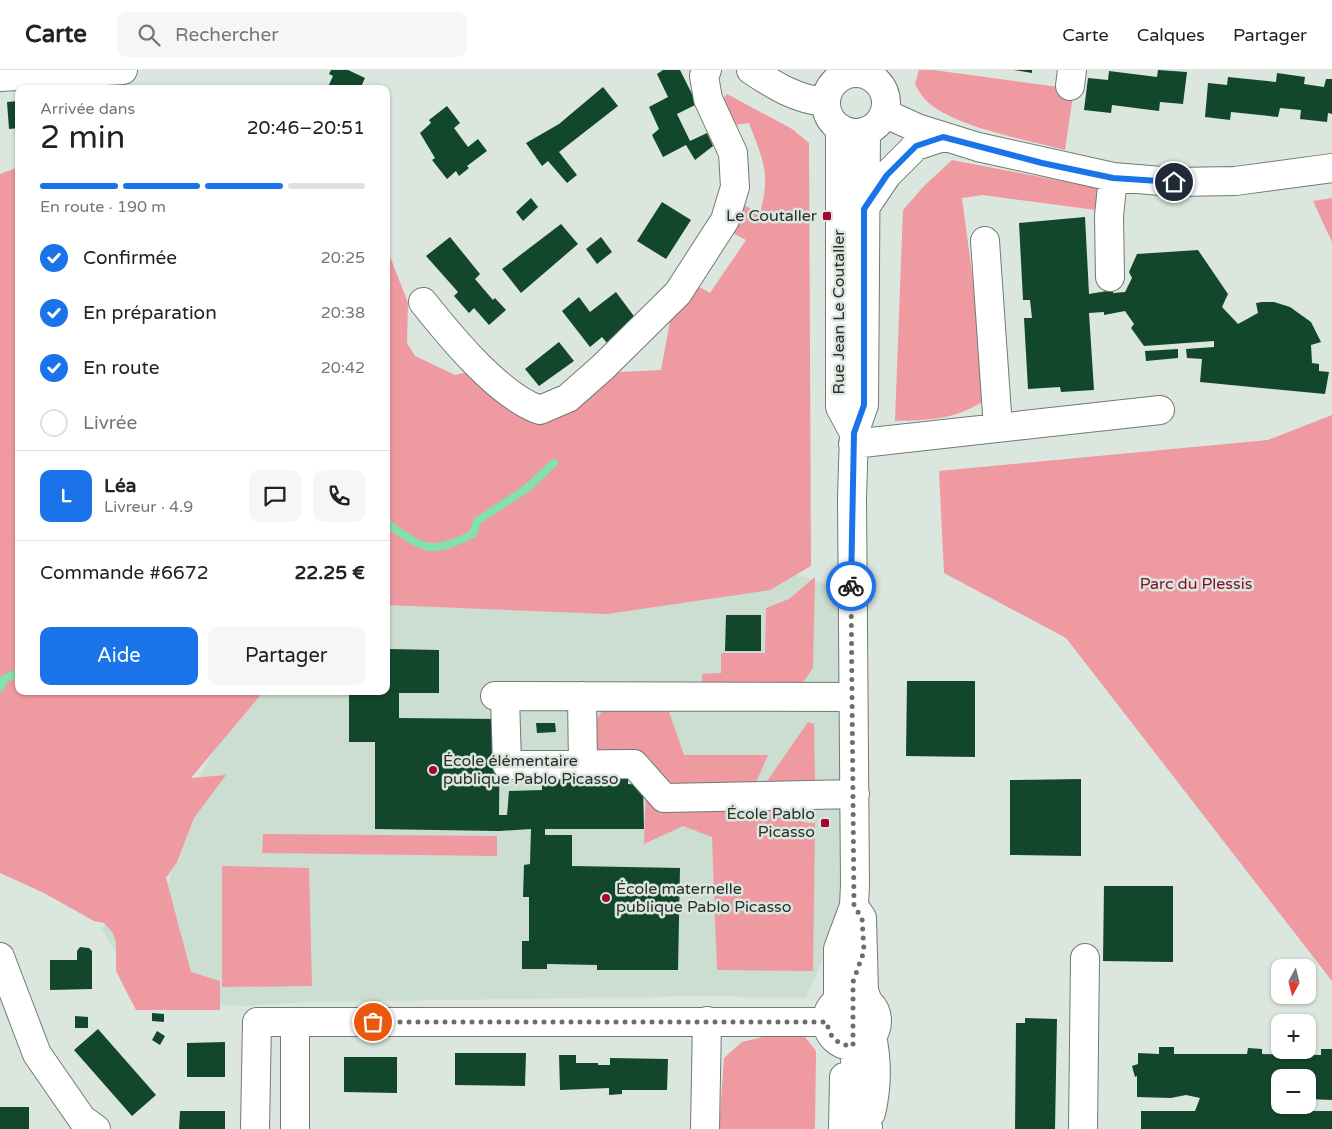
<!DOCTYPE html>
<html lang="fr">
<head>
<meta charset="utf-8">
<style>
	:root { --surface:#fff; --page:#f6f6f6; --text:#222; --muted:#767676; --line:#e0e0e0; --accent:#1a73e8 }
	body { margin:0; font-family:"Varela Round",sans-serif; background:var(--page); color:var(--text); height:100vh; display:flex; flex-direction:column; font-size:19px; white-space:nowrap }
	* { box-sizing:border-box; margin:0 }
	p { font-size:16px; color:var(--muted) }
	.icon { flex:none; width:28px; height:28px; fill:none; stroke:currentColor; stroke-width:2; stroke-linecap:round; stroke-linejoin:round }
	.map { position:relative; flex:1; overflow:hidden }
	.drawer { position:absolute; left:15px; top:15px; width:375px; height:610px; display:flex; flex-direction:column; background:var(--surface); border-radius:10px; box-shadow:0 1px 4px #0004 }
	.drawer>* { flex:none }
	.needle { width:32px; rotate:187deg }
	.controls { position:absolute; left:1271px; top:889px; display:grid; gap:10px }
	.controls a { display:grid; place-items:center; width:45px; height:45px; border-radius:10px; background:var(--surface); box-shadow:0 1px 4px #0004; font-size:25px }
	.pin { position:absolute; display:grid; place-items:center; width:42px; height:42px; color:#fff; margin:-21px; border:2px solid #fff; border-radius:50%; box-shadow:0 1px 5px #0007 }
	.courier { position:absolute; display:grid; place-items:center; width:50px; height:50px; margin:-25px; border:4px solid #1a73e8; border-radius:50%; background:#fff; color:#222; box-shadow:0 1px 6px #0007 }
	.overview em { font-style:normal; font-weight:600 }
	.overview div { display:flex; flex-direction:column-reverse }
	.overview { display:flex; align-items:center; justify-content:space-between; height:85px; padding:0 25px }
	h1 { font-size:32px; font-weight:600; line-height:38px }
	.bar { display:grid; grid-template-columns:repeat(4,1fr); gap:8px 5px; align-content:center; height:60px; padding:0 25px }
	.bar i { height:6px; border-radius:4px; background:var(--line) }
	.bar .on { background:var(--accent) }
	.bar p { grid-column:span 4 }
	.line { display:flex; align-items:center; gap:12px; padding:0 25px; border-top:1px solid var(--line) }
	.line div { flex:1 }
	.round { display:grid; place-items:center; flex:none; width:52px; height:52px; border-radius:10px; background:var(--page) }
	ol { padding:0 25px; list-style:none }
	li { display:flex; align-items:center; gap:15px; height:55px }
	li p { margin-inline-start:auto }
	li .icon { padding:5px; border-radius:50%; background:var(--accent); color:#fff; stroke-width:4 }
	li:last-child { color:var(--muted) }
	li i { width:28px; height:28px; border:2px solid var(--line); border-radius:50% }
	.button { display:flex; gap:10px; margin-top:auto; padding:10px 25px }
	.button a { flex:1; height:58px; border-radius:10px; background:var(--accent); color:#fff; font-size:20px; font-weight:600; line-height:58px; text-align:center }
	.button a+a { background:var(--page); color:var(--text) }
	header { display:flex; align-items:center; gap:30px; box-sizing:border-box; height:70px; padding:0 25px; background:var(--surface); border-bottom:1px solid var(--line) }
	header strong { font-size:24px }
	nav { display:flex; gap:28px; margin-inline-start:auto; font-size:18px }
	.search { width:350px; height:45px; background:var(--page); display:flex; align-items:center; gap:12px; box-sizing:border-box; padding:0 18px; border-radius:10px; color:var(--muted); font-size:19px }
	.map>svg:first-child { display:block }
	.built { fill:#cbded1 }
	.green { fill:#ef99a0 }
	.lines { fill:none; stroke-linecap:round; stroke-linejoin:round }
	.stream { stroke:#82e2a9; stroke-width:8 }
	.building { fill:#13472c }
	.minor-casing { stroke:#717b74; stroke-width:30 }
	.minor { stroke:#fff; stroke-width:28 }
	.done { stroke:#69706b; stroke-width:5; stroke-dasharray:0 9 }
	.route { stroke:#1a73e8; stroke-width:6 }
	.poi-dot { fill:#a30536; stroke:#dae6de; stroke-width:2 }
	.labels { text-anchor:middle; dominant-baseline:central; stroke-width:5; stroke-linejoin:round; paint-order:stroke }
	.poi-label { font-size:16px; fill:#2c302d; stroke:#dae6de; text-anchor:end }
	.street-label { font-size:16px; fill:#2c302d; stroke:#dae6de }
	.park-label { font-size:16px; fill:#860d2d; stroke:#dae6de }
</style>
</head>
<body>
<header>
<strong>Carte</strong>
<div class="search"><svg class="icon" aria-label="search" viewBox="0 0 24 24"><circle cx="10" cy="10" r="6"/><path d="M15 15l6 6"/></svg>Rechercher</div>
<nav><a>Carte</a><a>Calques</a><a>Partager</a></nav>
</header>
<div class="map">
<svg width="1332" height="1059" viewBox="0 0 1332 1059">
	<rect width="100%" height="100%" fill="#dae6de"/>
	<path class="built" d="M785,501L851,522L855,815L806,928L708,926L307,932L244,936L158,932L139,921L101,858L169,811L192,718L250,621H386V523Z"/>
	<path class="green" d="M919,0H933L1074,19L1065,80C1029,70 946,56 923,27C920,23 917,18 915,14Z
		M727,24L792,59L809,73L811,496L770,520L607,544L386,535V176L408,233L407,273L415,286L455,305L472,301L567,339L619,302L661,300L670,251L692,213L710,223L746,170L727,160L739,133L760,143C771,103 763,90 749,53L728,56L721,31Z
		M952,90L1098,118L1096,140L983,125L962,128L984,294L982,332C953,350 928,350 895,351L903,140L924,116Z
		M19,97V621H264L191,708L226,705L194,748L177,792L166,808L191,902L220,911V940H136L116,901V873L113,863L104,853L94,851L44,823L0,803V104Z
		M1332,128V172L1313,131Z
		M1332,345V911L1066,568L944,503L939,401L1268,370Z
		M815,507L813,598L802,614H702V604L721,603V583H765L766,538L789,529Z
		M603,639H668L684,685H768L750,726L783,733C791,747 798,754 815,753L813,901L717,900L712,767L683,756L644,774L647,693L592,687L593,656Z
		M808,652L814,654L815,718L761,720Z
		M263,764L497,766V786L262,783Z
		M222,796L309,798L312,916L222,917Z
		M767,966L805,967L816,981L815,1059H719L724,988L742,972Z"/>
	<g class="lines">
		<path class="stream" d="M386,453C425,479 428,486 473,464L477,451L526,419L554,393
			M0,618L5,608L19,603"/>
	</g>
	<path class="building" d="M331,0H348L365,8L360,19H327L333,6L329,4Z
		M663,0H680L697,34L677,44L690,71L707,63L713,76L695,90L686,75L663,87L652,65L659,59L649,37L668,27L657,4Z
		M1014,0H1032V3Z
		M1158,0L1187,2L1183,34L1160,32L1159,41L1112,35L1111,43L1084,40L1088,8L1108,10L1109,1L1157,7Z
		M1277,3L1305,7L1304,14L1324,17L1326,9H1332V44L1328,43L1327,52L1300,49L1301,40L1280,38L1278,47L1231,42L1230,50L1205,47L1208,13L1227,15L1228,7L1276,12Z
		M603,17L618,36L559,82L577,105L567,113L548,91L542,96L526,73L559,54Z
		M19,31V58L9,59L7,32Z
		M447,36L460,53L454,58L468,77L478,69L487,81L467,96L469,98L459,106L456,101L447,109L432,90L435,88L420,63L431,53L429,50Z
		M531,128L538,137L523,151L516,142Z
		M662,132L691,150L666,189L637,171Z
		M1085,147L1089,224L1113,220V223L1125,222L1132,208L1129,202L1137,184L1198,180L1228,224L1222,237L1238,254L1258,243L1256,233L1262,232H1274L1290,237L1311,252L1321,272L1311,275L1312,293L1319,294V301L1329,302L1325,324L1200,312L1202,289L1187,288L1186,279L1214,277V271L1144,276L1131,258L1134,254L1125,241L1104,245V242L1089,243L1094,320L1061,322L1060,317L1028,319L1024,248H1032L1030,230H1023L1019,153Z
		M561,154L578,174L521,223L502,199Z
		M450,167L480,204L475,209L493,230L495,228L506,240L489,255L474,238L469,243L454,226L458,222L426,186Z
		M601,167L612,182L597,194L586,179Z
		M616,222L636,249L607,273L602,267L590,277L562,241L579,227L590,242Z
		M559,272L574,291L539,316L525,299Z
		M1178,279V288L1146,291L1145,281Z
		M726,545H761V581H725Z
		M386,579L439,580V623H399V648L500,649L499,745H507L509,721L542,720V710H560V703L628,704V714L643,715L644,759H545V765H572V796L680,798L678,900H597V895L547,894V899H522V871H529V827H523L524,795L530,794L531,759L499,761L375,759V672H349V621H386Z
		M907,611H975V687L906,686Z
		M536,653H555L556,662L537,663Z
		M1081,709V786L1010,785V710Z
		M1104,816H1173V892L1103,891Z
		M80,877L89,878L92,881V919L50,920V890H77V881Z
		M152,943L164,944V952L152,951Z
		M75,946L88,947V958H75Z
		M1025,948L1057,949L1055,1059H1015L1016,953H1025Z
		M98,959L156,1025L132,1046L74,980Z
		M157,961L165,966L160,975L152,970Z
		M225,972V1007H187V973Z
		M1159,977H1174V984H1247L1248,978L1262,979V984L1321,985V979H1332V1030L1308,1029V1008H1280V1035H1294V1041H1332V1059H1141V1041H1195L1200,1028L1186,1025L1171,1028L1137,1027V1006L1135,1007L1132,996L1138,994V983L1159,984Z
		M455,983H526L525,1016L455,1015Z
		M559,985H576V993H598V995H610V988L668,989L667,1020H622V1024L609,1025V1018L560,1020Z
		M344,987H397V1023L344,1022Z
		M0,1037H29V1059H0Z
		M180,1041H225V1059H179Z"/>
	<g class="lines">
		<g class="minor-casing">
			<path id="minor" d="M751,0C775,16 796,29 825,32
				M826 33a30 30 0 1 1 60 0a30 30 0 1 1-60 0Z
				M0,7L123,0
				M1070,16L1072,0
				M884,43L917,58L978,77L1113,107L1174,112L1235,111L1332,98
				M840,58V337L854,363
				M864,139L887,105L916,76L943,67
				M985,171L998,358
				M1110,207L1109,146L1113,107
				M423,232C450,266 499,326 540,340L568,328L603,297L678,223L725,150L735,117L733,83L708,29L704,6L707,0
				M853,374L1160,340
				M495,626L853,627
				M505,626L507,695L634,694L664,728L855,724
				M582,626L583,694
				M854,836L862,848L864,922L866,926
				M0,887L37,984L82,1049L96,1059
				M853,905C852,960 852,1004 868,1058
				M827 951a25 25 0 1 1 50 0a25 25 0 1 1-50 0Z
				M838,930V879L854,836L855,815L852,428L854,363L864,335L866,61
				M295,952V1059
				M871,1043C877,1018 877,990 872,966
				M255,1059L257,952H827
				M705,1059L707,951
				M843,1059L844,1007
				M1083,1059L1085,888"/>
		</g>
		<use href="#minor" class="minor"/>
	</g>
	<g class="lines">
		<path class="done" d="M373,952H827C829,968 838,975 853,976V912L864,881L862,848L854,836L851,516"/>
		<path class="route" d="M851,516L854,363L864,335V139L887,105L916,76L943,67L1042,93L1113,108L1174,112"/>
	</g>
	<g class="poi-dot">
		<rect x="822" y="141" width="10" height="10" rx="2.5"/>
		<circle cx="433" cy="700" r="5"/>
		<rect x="820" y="748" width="10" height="10" rx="2.5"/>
		<circle cx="606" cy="828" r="5"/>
	</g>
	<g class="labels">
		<g class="poi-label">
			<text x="817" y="146">Le Coutaller</text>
			<text x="443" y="691" text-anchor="start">École élémentaire<tspan x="443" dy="18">publique Pablo Picasso</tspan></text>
			<text x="815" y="744">École Pablo<tspan x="815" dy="18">Picasso</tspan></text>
			<text x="616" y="819" text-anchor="start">École maternelle<tspan x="616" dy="18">publique Pablo Picasso</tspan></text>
		</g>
		<g class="street-label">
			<text transform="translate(839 242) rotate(-90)">Rue Jean Le Coutaller</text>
		</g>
		<g class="park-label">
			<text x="1196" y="514">Parc du Plessis</text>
		</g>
	</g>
</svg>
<div class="controls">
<a><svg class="needle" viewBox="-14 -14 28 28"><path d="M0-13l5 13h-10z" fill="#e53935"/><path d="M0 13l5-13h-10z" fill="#767676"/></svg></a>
<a>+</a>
<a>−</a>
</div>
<div class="pin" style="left:373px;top:952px;background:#ea580c"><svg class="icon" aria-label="bag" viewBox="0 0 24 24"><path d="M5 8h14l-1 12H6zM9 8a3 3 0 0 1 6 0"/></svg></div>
<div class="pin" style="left:1174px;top:112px;background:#1f2937"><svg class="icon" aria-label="home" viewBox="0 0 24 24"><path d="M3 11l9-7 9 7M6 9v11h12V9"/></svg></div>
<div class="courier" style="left:851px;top:516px"><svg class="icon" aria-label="bike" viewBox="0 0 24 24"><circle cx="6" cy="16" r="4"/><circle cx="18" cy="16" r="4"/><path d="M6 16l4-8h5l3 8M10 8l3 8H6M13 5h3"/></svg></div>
<section class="drawer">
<div class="overview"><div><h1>2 min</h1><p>Arrivée dans</p></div><em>20:46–20:51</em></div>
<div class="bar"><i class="on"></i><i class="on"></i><i class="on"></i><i></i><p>En route · 190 m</p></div>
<ol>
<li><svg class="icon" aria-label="check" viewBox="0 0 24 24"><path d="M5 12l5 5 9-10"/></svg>Confirmée<p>20:25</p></li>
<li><svg class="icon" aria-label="check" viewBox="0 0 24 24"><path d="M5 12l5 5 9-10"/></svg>En préparation<p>20:38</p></li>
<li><svg class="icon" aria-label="check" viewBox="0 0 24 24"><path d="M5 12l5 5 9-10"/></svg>En route<p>20:42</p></li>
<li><i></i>Livrée</li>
</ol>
<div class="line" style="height:90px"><b class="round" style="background:var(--accent);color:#fff">L</b><div><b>Léa</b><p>Livreur · 4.9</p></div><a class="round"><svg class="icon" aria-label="chat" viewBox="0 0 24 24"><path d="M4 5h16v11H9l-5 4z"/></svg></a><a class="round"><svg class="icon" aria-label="phone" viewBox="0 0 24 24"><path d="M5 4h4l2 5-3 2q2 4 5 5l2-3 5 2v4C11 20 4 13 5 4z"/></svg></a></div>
<div class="line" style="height:65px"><div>Commande #6672</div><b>22.25 €</b></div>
<div class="button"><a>Aide</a><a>Partager</a></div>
</section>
</div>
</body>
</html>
